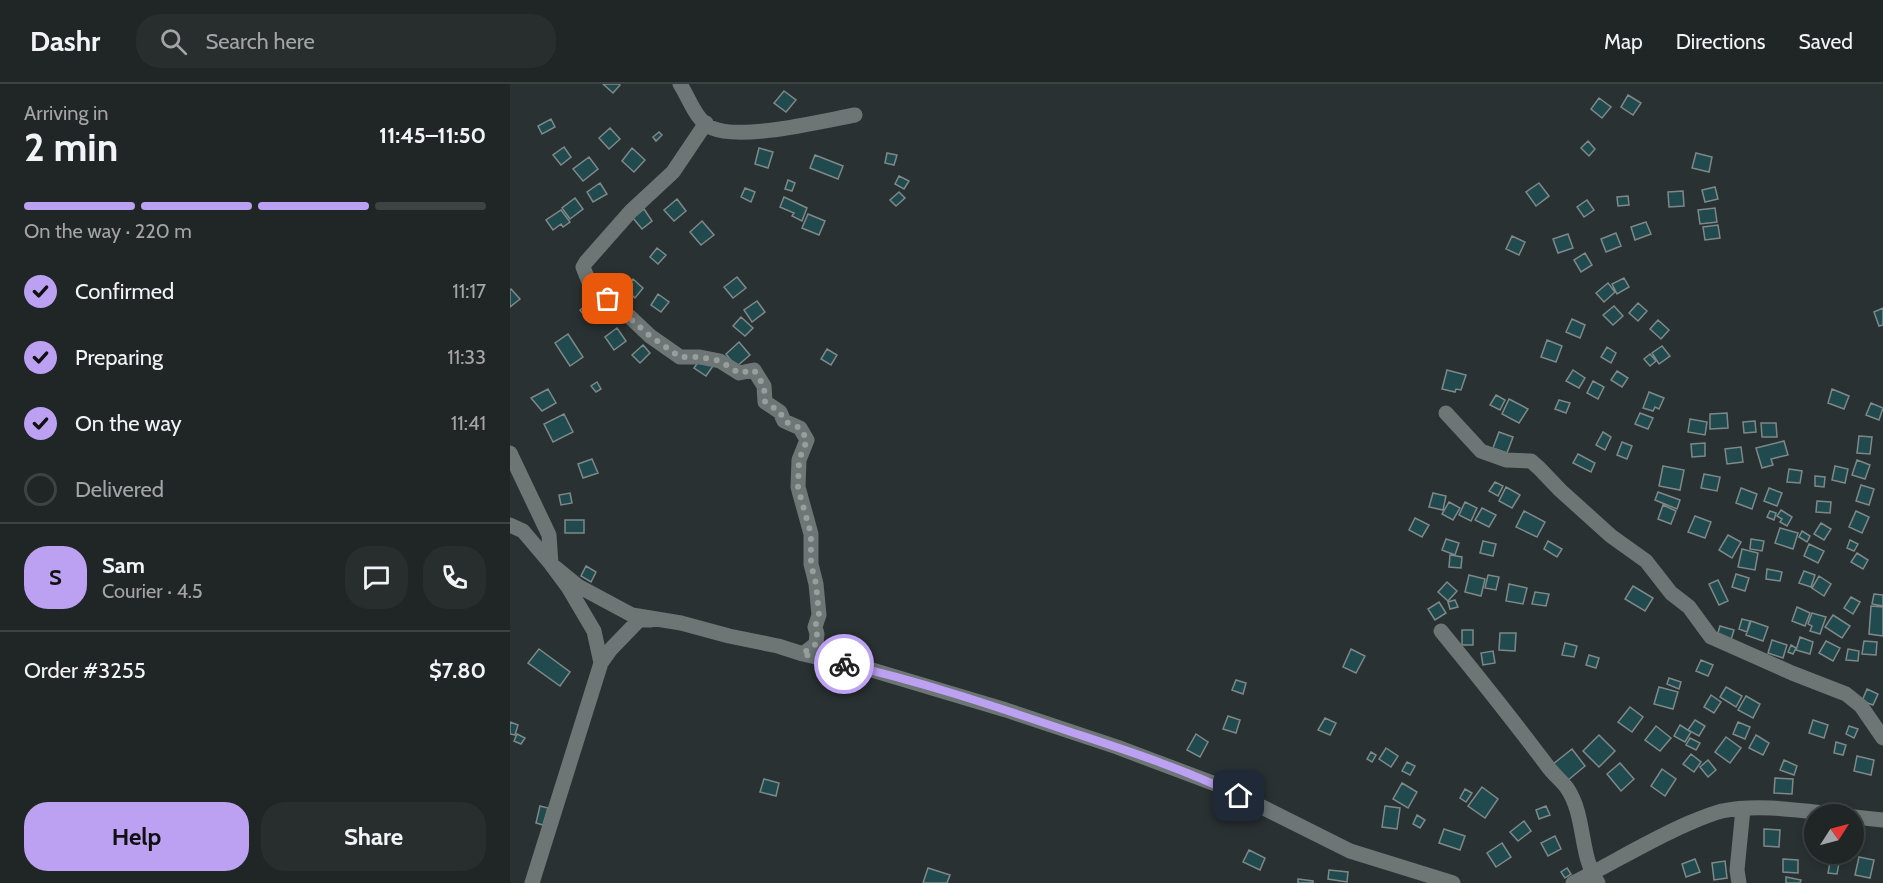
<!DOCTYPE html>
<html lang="en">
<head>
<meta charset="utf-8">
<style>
	:root { --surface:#202526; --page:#282d2e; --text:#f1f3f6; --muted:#a2a5a7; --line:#3d4243; --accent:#bca0f2 }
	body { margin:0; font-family:Cabin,sans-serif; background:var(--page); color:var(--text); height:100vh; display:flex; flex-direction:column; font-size:22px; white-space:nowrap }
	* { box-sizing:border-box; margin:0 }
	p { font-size:20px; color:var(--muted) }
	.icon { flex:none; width:33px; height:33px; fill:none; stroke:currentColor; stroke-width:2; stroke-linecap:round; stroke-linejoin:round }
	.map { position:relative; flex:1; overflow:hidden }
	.drawer { display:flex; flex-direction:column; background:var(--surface); width:510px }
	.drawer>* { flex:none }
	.needle { width:39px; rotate:54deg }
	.tools { position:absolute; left:1294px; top:720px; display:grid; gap:12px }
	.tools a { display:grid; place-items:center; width:60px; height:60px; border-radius:50%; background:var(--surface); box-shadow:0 3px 9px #0003,0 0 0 2px var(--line); font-size:30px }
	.pin { position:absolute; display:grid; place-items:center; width:51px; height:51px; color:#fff; margin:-26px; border-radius:12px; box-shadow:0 3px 9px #0006 }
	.courier { position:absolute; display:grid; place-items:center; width:60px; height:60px; margin:-30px; border:4px solid #bca0f2; border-radius:50%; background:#fff; color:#222; box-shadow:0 2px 8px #0007 }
	.headline em { font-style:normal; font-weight:700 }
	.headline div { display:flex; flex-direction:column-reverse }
	.headline { display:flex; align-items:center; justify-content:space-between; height:102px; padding:0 24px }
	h1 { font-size:39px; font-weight:700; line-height:45px }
	.bar { display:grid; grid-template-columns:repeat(4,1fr); gap:9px 6px; align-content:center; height:72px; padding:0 24px }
	.bar i { height:8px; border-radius:4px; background:var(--line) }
	.bar .active { background:var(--accent) }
	.bar p { grid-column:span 4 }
	.line { display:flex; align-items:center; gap:15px; padding:0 24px; border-top:2px solid var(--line) }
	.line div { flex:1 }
	.round { display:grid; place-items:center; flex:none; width:63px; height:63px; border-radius:24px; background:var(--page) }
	ol { padding:0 24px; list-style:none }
	li { display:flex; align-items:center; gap:18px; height:66px }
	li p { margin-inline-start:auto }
	li .icon { padding:6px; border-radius:50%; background:var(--accent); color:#111; stroke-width:4 }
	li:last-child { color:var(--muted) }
	li i { width:33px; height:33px; border:3px solid var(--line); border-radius:50% }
	.action { display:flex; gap:12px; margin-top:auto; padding:12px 24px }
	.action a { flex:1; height:69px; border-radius:24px; background:var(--accent); color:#111; font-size:24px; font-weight:700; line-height:69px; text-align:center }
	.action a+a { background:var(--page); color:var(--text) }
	header { display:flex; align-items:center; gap:36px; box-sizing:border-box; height:84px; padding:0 30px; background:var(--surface); border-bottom:2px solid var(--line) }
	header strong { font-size:28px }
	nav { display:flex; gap:33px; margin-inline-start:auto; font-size:21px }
	.search { width:420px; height:54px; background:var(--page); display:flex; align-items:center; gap:15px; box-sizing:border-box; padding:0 21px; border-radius:24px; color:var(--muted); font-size:22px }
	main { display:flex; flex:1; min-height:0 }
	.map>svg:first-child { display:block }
	.building { fill:#204a4e; stroke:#7f8888; stroke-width:1.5 }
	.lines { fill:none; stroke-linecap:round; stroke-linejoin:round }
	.minor { stroke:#6d7575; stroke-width:15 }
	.done { stroke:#989e9e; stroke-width:6; stroke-dasharray:0 10.8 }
	.route { stroke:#bca0f2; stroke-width:8 }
</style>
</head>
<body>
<header>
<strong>Dashr</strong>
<div class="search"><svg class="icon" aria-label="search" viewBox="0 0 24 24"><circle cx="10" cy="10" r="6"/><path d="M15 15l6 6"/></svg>Search here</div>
<nav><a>Map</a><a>Directions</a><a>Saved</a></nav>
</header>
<main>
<section class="drawer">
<div class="headline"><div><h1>2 min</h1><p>Arriving in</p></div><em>11:45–11:50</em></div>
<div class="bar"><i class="active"></i><i class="active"></i><i class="active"></i><i></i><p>On the way · 220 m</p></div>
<ol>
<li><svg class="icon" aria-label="check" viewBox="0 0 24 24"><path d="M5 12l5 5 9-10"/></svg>Confirmed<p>11:17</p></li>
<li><svg class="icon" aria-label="check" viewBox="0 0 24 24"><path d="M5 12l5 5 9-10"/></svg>Preparing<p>11:33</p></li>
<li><svg class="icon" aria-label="check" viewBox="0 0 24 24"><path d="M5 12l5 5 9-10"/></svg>On the way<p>11:41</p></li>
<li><i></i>Delivered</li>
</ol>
<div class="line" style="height:108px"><b class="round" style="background:var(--accent);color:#111">S</b><div><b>Sam</b><p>Courier · 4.5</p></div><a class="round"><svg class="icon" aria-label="chat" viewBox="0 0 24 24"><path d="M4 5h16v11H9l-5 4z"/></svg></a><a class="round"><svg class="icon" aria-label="phone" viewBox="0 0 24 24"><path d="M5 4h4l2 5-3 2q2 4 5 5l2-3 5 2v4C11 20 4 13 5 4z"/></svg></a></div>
<div class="line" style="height:78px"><div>Order #3255</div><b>$7.80</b></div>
<div class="action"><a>Help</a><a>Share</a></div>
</section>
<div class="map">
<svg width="1373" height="799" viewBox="0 0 1373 799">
	<rect width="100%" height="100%" fill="#2a3132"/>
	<path class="building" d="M93,0H109L110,1L103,9Z
		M274,7L286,16L276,28L264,19Z
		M1118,11L1131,19L1123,31L1111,23Z
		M1089,14L1101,23L1092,34L1081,25Z
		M41,35L45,43L32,50L28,42Z
		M100,44L110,55L99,65L89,54Z
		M149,48L152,51L146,57L143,53Z
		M1078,57L1085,65L1079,72L1071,64Z
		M54,63L61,73L51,81L43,71Z
		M122,64L135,76L124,88L112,77Z
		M249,64L263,68L258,84L245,80Z
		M377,69L387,71L384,81L375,79Z
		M1186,69L1202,73L1199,88L1182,84Z
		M305,71L333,82L328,95L300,84Z
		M79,73L88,85L73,97L63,85Z
		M389,92L399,97L394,105L385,100Z
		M278,96L285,99L282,107L275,105Z
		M90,99L97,110L83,118L77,108Z
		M1029,99L1039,112L1026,122L1016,108Z
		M1205,103L1208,115L1195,118L1192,106Z
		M235,104L245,108L241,118L231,113Z
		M1173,107L1174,122L1159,123L1158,108Z
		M389,108L395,114L386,122L380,116Z
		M1118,112L1119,121L1108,122L1107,113Z
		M274,113L297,124L292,137L282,132L284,129L270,123Z
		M65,114L73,125L60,135L52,124Z
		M167,115L176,127L164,137L154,126Z
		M1077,116L1084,126L1074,133L1067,123Z
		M1205,124L1207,138L1190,140L1188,126Z
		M134,125L142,137L132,145L123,134Z
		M51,126L60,138L53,143L51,140L43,146L36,136Z
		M298,130L315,137L309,151L292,144Z
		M192,137L204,151L191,161L180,148Z
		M1136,138L1141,150L1125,156L1121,143Z
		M1208,141L1210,154L1195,156L1193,143Z
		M1106,149L1111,162L1096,168L1091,155Z
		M1058,150L1063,164L1048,169L1043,155Z
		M1002,152L1015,158L1009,171L996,165Z
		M147,164L156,171L148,180L140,173Z
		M1075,169L1082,181L1071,188L1064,176Z
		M227,193L236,204L223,214L214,203Z
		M1114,194L1119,203L1107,210L1102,200Z
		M123,195L133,204L125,214L115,205Z
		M1098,199L1105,208L1094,218L1086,209Z
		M1,205L10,215L0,223V206Z
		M148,210L159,218L151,228L141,221Z
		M84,215L94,226L80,238L70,226Z
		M247,217L255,228L242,238L234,226Z
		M1128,219L1137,227L1128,237L1119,229Z
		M1104,222L1113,232L1103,241L1093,231Z
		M1373,224V241L1369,242L1364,228Z
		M231,233L243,244L235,252L223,242Z
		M1062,235L1075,241L1070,254L1056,248Z
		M1148,236L1159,246L1151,255L1140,245Z
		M107,244L116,257L104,266L95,253Z
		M58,250L73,273L60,282L45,259Z
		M1037,256L1052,262L1046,278L1031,273Z
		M229,258L240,271L226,283L216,270Z
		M133,261L140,269L130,279L122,271Z
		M1152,262L1160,272L1149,280L1142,269Z
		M1097,263L1106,269L1101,279L1091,273Z
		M317,265L327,271L321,281L311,275Z
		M1140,270L1146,277L1140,282L1134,275Z
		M191,274L203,282L196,292L184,284Z
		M937,286L956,291L951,306L946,305L945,308L932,305Z
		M1063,286L1075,294L1069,304L1056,297Z
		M1107,287L1118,294L1112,303L1101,296Z
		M1083,297L1094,303L1088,315L1077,309Z
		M87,298L91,305L86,308L81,302Z
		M38,305L46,319L32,327L21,314Z
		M1322,305L1339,312L1334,325L1318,319Z
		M1139,308L1154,314L1149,325L1145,323L1143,327L1133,324Z
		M986,311L995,316L990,326L980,321Z
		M999,315L1018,325L1009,339L992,330Z
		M1049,316L1060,319L1056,329L1045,325Z
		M1361,319L1373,324L1369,336L1356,331Z
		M1130,329L1143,334L1138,345L1125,340Z
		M1217,329L1218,344L1200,345V330Z
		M54,330L63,348L43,358L34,340Z
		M1180,335L1197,338L1195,351L1178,348Z
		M1245,337L1246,348L1234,349L1233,338Z
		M1251,339H1266L1267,353H1252Z
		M989,348L1003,353L997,369L983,364Z
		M1093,348L1101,353L1095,366L1086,361Z
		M1349,352L1362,353L1360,370L1347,369Z
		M1274,357L1278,371L1261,375L1263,381L1252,384L1246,364Z
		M1112,358L1122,362L1117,375L1107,371Z
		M1195,359V372L1182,373L1181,360Z
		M1231,363L1233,378L1217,380L1215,365Z
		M1068,370L1085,379L1081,388L1063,379Z
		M82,375L88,389L73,394L68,380Z
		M1347,376L1360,381L1355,395L1342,391Z
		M1153,382L1174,386L1170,406L1149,402Z
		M1325,382L1338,385L1335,399L1322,396Z
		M1279,385L1292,387L1290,399L1277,398Z
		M1194,390L1210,393L1207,407L1191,404Z
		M1305,392L1315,393L1314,403L1305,402Z
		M985,398L993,402L988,412L979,407Z
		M1351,401L1364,405L1359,421L1346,417Z
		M996,403L1010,411L1002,424L989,417Z
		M1231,404L1247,410L1242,425L1226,419Z
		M1259,404L1272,409L1267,422L1254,417Z
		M1148,408L1170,416L1167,425L1145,416Z
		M60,409L62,419L51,421L49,411Z
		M923,409L936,412L933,426L919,423Z
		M1307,417L1321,418L1320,429L1306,428Z
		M939,418L950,424L943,436L932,430Z
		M955,418L967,424L961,437L949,431Z
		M1153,421L1166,427L1161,440L1148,435Z
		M972,424L986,431L979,443L965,436Z
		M1271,426L1282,433L1277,442L1270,438L1272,435L1267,432Z
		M1014,427L1035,438L1027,453L1006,443Z
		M1260,427L1266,429L1264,436L1257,433Z
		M1346,427L1359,433L1352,449L1339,443Z
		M1185,432L1201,438L1195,454L1178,448Z
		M905,434L919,441L912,453L899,446Z
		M55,436H74V449H55Z
		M1311,439L1321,445L1314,456L1304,450Z
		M1270,444L1288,449L1283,465L1265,459Z
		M1292,447L1300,452L1297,458L1289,453Z
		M1218,451L1231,458L1222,474L1209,466Z
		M936,455L949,459L945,471L932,466Z
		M1241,455L1254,457L1252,467L1240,465Z
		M1340,456L1348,460L1344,467L1337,464Z
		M973,457L986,460L983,472L970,469Z
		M1038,457L1052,465L1047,473L1034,465Z
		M1299,460L1314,467L1308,479L1294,472Z
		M1232,465L1248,469L1245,486L1228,483Z
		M1347,469L1358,476L1353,485L1341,478Z
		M940,471L952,473L951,484L939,483Z
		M76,482L86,488L81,498L71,492Z
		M1257,485L1272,488L1270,497L1256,495Z
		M1294,487L1305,491L1301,503L1289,499Z
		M1226,490L1239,494L1235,507L1222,503Z
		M959,491L975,495L971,512L955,508Z
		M978,491L989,493L986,506L975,504Z
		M1309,492L1321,500L1314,512L1302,504Z
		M1208,496L1218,517L1209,521L1199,500Z
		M937,498L947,507L938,517L928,508Z
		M999,500L1017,504L1013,520L996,517Z
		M1123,502L1143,514L1135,527L1115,515Z
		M1025,508L1039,510L1036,522L1022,520Z
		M1364,510L1373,511V522L1362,520Z
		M1341,513L1350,518L1343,530L1334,524Z
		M945,516L948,523L940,525L938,518Z
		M929,518L936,529L925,536L918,525Z
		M1361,522L1373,523V552L1359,550Z
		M1287,523L1300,529L1295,542L1282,537Z
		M1302,529L1316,533L1310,550L1300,547L1302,542L1298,540Z
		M1323,531L1340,542L1332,554L1315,543Z
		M1232,535L1240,537L1237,548L1229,545Z
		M1241,537L1258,543L1253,557L1236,551Z
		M1210,542L1224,546L1220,559L1206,555Z
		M952,546H963V561H952Z
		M990,549H1006L1005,567L989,566Z
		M1290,553L1303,558L1300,570L1286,566Z
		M1262,556L1277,561L1273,574L1258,569Z
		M1316,557L1330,564L1323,577L1309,569Z
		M1354,557L1367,558L1366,571L1352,570Z
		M1055,559L1067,562L1064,573L1052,571Z
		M1281,561L1286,564L1283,570L1278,568Z
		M29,565L60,588L50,602L18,579Z
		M841,565L855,572L846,589L833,583Z
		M1338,565L1349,567L1348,577L1336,576Z
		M983,567L985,579L973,581L971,569Z
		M1079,571L1089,574L1086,584L1076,581Z
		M1191,576L1203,581L1198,592L1186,587Z
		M1159,594L1171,598L1169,605L1157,600Z
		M726,596L736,599L733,610L722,606Z
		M1149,603L1168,608L1163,625L1144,620Z
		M1216,603L1232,612L1226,623L1210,613Z
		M1357,605L1368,610L1363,621L1352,617Z
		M1201,611L1211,618L1204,629L1194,623Z
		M1236,612L1250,620L1243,634L1228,626Z
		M1120,623L1133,633L1122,648L1108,638Z
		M718,632L730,636L726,649L713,645Z
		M815,634L826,639L820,651L808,646Z
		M1185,636L1195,642L1189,652L1178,646Z
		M1303,636L1318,641L1314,654L1299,649Z
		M0,638L8,641L5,651L0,650Z
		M1228,638L1240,643L1235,655L1223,650Z
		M1170,641L1181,648L1175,658L1164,652Z
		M1146,642L1161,654L1150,667L1135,656Z
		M1339,642L1348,645L1344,654L1336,650Z
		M7,650L15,654L11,660L4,657Z
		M686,650L698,658L690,673L677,666Z
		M1089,651L1105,667L1089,683L1073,667Z
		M1246,651L1259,659L1253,671L1239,664Z
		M1216,653L1231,664L1220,679L1205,668Z
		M1180,654L1190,659L1186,666L1176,661Z
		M1326,658L1336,661L1333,671L1324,669Z
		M876,664L888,672L881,683L869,675Z
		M1062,665L1075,682L1057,697L1043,680Z
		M861,668L866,671L862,678L857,675Z
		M1181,670L1191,678L1184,688L1173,680Z
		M1347,672L1364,676L1361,691L1344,687Z
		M1198,676L1206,686L1198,693L1190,683Z
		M1274,676L1287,682L1284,691L1270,686Z
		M897,678L905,682L900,691L892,687Z
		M1110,679L1124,695L1111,707L1097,690Z
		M1152,685L1166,695L1155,712L1141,702Z
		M1265,694L1283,695L1282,710L1264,709Z
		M254,695L269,699L266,712L250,708Z
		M892,699L907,708L898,724L883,715Z
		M972,703L988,715L975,734L958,722Z
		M955,705L962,709L956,718L950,714Z
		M30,722L38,724L33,741L26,739Z
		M875,722L890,724L887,745L872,743Z
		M1036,722L1040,731L1029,735L1026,726Z
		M907,731L915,736L910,744L903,740Z
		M1014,737L1021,747L1008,757L1000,748Z
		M934,745L955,752L950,766L929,759Z
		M1254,745L1270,746L1269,763L1254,762Z
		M1045,752L1051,765L1038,772L1031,759Z
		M992,759L1001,773L986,783L977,769Z
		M739,766L755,774L750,786L733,778Z
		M1327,770H1338L1337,774L1326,772Z
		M1349,773L1364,776L1360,794L1345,791Z
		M1185,775L1190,788L1176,793L1172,780Z
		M1273,775L1288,776V789L1273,788Z
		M1215,777L1217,794L1204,796L1202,779Z
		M1320,778L1329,779L1327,790L1318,789Z
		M418,784L440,791L437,799H413Z
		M1057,784L1061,790L1055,794L1051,788Z
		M819,786L838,788L837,798L818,795Z
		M1276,793L1291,796L1290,799H1276Z
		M788,795L803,797V799H788Z"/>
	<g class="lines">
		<path class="minor" d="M170,0C179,14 186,37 202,44C232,57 312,37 345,31
			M196,39L163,88L121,127L76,178L73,183L81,203L120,233L140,252L170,273H190L210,277L229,289L244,286L254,302L255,318L270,328L274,337L290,344L297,356L289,376L288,403L301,450V480L306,500L309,531L305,543L307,550L306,560L293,570
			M936,329L971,367L996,376L1021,377L1029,384L1050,406L1101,452L1136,477L1161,509L1179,523L1201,553L1282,589L1336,610L1351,622L1373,654
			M0,369L39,451L41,480L58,503L84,547L91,579L22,799
			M0,441L13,447L41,480L68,502L122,531L171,539L219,552L268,562L293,570L362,586L496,626L607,663L708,701L840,767L943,799
			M931,547C967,591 1002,635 1036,680C1042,689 1051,696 1057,704C1076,732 1069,771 1088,799
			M91,579L101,565L129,536H141
			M1344,733L1373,736
			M1063,799C1101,780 1138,757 1177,740C1189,735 1200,730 1212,727C1247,720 1287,726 1322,730
			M1229,799L1227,786L1233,725"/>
	</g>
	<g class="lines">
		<path class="done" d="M98,215L140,252L170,273H190L210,277L229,289L244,286L254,302L255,318L270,328L274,337L290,344L297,356L289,376L288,404L301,450V480L306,500L309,531L305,543L307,550L306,560L292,570L334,580"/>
		<path class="route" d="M334,580C410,597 484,622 558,647C615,666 675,685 729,712"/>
	</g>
</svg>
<div class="tools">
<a><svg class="needle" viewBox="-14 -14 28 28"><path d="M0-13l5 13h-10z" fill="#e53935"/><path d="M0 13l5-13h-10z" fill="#a2a5a7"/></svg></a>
</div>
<div class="pin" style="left:98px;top:215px;background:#ea580c"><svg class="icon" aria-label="bag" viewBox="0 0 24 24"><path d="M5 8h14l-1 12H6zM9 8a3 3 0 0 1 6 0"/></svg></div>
<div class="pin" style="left:729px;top:712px;background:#1f2937"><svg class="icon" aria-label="home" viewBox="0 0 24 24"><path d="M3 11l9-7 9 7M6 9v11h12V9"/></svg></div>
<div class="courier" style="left:334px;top:580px"><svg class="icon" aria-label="bike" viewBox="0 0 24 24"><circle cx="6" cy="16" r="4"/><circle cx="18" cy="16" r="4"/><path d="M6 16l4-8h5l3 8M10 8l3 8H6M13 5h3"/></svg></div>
</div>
</main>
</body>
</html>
